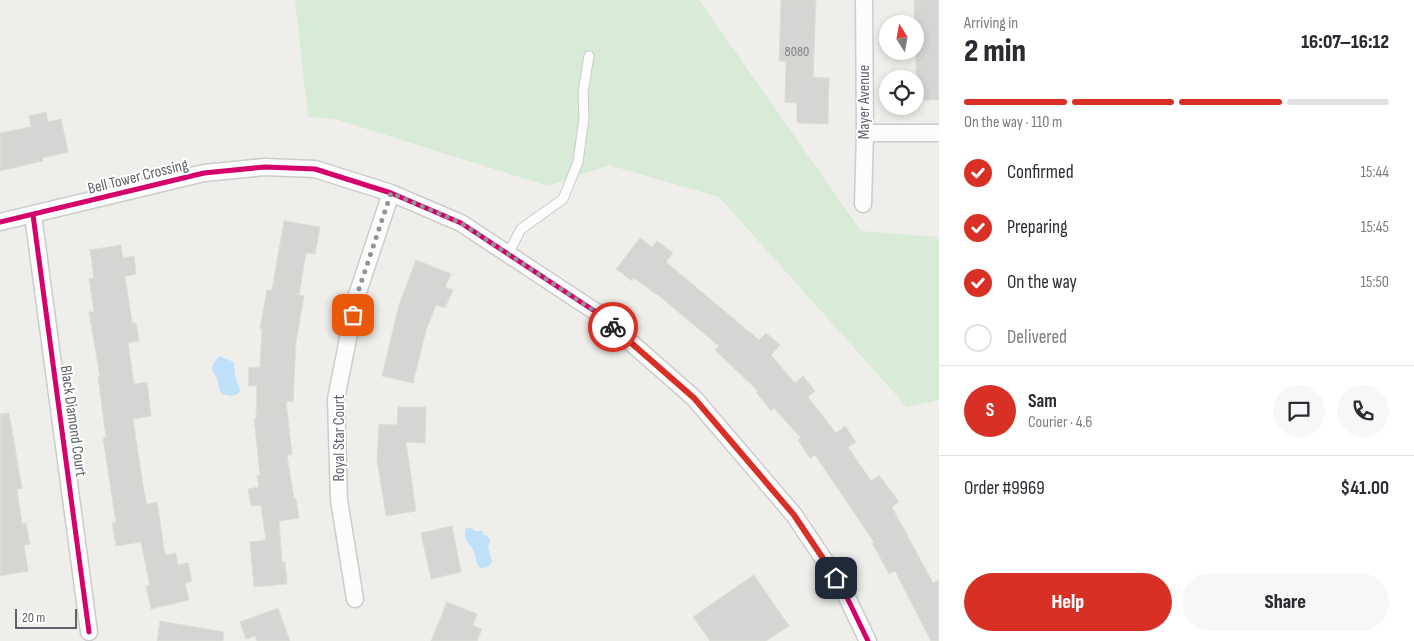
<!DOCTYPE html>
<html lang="en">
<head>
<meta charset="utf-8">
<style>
	:root { --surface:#fff; --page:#f7f7f7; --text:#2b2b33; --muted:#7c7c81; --line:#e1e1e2; --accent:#d93025 }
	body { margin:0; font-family:"Sofia Sans Condensed",sans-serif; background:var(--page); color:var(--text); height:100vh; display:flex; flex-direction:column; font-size:19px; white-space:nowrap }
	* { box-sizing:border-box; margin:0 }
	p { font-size:16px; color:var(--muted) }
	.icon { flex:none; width:28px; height:28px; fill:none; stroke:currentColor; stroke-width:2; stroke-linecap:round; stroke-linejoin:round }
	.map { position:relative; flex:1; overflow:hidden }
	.drawer { display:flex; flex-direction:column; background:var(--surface); width:475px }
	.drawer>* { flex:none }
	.needle { width:32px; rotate:349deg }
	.fabs { position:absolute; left:879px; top:15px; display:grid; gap:10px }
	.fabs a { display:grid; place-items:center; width:45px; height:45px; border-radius:50%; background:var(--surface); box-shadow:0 2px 8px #0003; font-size:25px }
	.scale { position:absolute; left:15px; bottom:12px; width:62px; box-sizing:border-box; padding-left:5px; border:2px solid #5f6368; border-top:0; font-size:14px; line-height:18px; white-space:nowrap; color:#5f6368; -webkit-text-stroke:4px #fff; paint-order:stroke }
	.pin { position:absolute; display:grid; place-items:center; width:42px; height:42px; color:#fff; margin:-21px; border-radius:10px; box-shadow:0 2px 8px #0006 }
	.courier { position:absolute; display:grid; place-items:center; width:50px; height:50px; margin:-25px; border:4px solid #d93025; border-radius:50%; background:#fff; color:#222; box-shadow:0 1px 6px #0007 }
	.head em { font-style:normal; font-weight:800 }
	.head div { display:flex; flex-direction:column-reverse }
	.head { display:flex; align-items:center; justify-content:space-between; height:85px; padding:0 25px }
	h1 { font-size:32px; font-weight:800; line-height:38px }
	.bar { display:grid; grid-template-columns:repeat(4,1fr); gap:8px 5px; align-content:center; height:60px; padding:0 25px }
	.bar i { height:6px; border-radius:4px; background:var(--line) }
	.bar .active { background:var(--accent) }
	.bar p { grid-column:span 4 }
	.line { display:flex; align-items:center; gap:12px; padding:0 25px; border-top:1px solid var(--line) }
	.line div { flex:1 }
	.round { display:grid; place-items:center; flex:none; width:52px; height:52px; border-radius:26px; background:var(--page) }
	ol { padding:0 25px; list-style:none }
	li { display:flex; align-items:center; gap:15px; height:55px }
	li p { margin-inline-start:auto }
	li .icon { padding:5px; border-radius:50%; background:var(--accent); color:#fff; stroke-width:4 }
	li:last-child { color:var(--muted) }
	li i { width:28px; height:28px; border:2px solid var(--line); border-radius:50% }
	.cta { display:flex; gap:10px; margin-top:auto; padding:10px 25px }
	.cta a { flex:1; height:58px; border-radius:30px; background:var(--accent); color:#fff; font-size:20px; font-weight:800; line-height:58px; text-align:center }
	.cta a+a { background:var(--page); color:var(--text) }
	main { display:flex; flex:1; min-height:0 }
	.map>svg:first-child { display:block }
	.green { fill:#d8ebd6 }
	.water { fill:#bfe0f9 }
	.building { fill:#d6d5d3; stroke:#deddd9 }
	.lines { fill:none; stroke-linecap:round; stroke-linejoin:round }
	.service-casing { stroke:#cbcccc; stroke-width:11 }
	.minor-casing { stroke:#cbcccc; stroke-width:19 }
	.service { stroke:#fdfcfc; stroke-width:9 }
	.minor { stroke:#fdfcfc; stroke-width:16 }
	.cycleway-casing { stroke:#fff; stroke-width:8 }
	.cycleway { stroke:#d6006c; stroke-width:5 }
	.done { stroke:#919496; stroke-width:5; stroke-dasharray:0 9 }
	.route { stroke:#d93025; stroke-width:6 }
	.labels { text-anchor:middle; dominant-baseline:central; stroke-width:4; stroke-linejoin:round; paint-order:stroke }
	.number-label { font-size:14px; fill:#7e8184 }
	.street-label { font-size:16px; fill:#5f6368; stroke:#fff }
</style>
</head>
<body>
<main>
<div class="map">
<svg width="939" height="641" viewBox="0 0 939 641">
	<rect width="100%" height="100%" fill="#efeeea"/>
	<path class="green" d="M295,0H699L861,231L939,237V400L907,407L719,197L609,165L548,186L335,119L308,117Z"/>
	<path class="water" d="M219,356L234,362L235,376L240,390L238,394L230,396L222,394C219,390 219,387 218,382C215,369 206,372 219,356Z
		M466,528H471L475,531H482L483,534L488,537L490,540L488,547L492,562C489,567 486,568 480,568C475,563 477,558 474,552C470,543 462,539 466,528Z"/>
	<path class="building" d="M781,0H816L813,77L829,78L828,124L797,123V103L785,102L786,61H779Z
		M914,0H939V100H917Z
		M46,112L48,122L61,119L68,152L42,158L43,161L0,171V133L31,127L29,116Z
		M284,221L320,227L315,254L306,253L299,295L304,296L296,342L293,402L286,401L292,455H287L294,499H296L299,518L279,521L282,562H285L287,584L254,587L250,542L266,540L261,505L251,506L248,489L259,487L257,476L260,475L254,418H256L257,386H248L249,367L260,368L262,329H260L267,290H272Z
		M640,238L652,247L657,241L673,253L666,262L759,340L766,333L780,345L771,355L795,383L803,376L815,391L808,397L836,433L845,426L856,442L848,447L871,481L879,475L899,502L892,507L933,583L939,580V641H931L895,571L889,574L872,543L874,542L815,455L810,458L798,440L801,438L774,408L771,411L756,392L758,391L715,350L719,346L657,294V295L634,278L632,281L616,269Z
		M121,245L123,258L134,256L136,274L125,276L132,323H136L139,341L128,343L134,384L147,382L151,416L133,419L144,492L147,504L157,502L165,555L176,553L178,565L188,563L192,581L185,583L189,600L151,609L146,586H150L141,542L116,546L112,523H116L103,438L106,437L98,377H100L89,312H94L89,279L94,278L90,250Z
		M416,260L451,274L445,287L453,290L445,308L436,305L426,330L413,383L382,376L399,305Z
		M398,407H426L425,443L406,442L416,511L386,516L377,460L379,424L397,425Z
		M9,413L22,488L17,489L22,524L26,523L30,544L24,545L28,571L0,576V414Z
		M452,526L461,572L431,579L421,533Z
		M754,575L789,626L766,641H710L693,617Z
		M447,602L477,614L473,625L482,629L477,641H431Z
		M278,608L290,641H257L255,636L246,639L240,622Z
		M160,621L224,632L223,641H157Z"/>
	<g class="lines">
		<g class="service-casing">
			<path id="service" d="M508,254L521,229L563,199L578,162L584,118L583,92L589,56"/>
		</g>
		<g class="minor-casing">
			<path id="minor" d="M865,133H939
				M863,204L865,133L864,0
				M33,215L89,632
				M0,222L204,173L265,167L315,169L391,193L461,223L596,312L694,398L794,515L841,585L868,641
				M355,599L339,500L336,399L356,298L391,193"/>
		</g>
		<use href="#service" class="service"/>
		<use href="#minor" class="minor"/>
		<g class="cycleway-casing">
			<path id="cycleway" d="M33,215L89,632
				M0,222L204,173L265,167L315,169L391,193L461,223L596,312L694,398L794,515L841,585L868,641"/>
		</g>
		<use href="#cycleway" class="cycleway"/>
	</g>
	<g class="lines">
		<path class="done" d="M353,315L356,298L391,193L461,223L596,312L613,327"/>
		<path class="route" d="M613,327L694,398L794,515L836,578"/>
	</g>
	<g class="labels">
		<g class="number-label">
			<text x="797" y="51">8080</text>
		</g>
		<g class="street-label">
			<text transform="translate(864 102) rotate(-90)">Mayer Avenue</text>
			<text transform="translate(138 177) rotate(-14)">Bell Tower Crossing</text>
			<text transform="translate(73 421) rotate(82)">Black Diamond Court</text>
			<text transform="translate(339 438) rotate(-90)">Royal Star Court</text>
		</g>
	</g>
</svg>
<div class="fabs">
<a><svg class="needle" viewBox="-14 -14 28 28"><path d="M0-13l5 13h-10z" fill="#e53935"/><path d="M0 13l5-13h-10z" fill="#7c7c81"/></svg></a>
<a><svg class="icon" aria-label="locate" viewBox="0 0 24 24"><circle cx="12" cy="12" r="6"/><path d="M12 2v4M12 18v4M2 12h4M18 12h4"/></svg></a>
</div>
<div class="scale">20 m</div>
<div class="pin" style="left:353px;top:315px;background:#ea580c"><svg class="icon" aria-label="bag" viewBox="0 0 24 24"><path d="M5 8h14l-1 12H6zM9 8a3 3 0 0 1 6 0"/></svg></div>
<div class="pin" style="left:836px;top:578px;background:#1f2937"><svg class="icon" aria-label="home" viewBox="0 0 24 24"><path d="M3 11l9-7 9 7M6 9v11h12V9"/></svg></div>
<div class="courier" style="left:613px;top:327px"><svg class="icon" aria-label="bike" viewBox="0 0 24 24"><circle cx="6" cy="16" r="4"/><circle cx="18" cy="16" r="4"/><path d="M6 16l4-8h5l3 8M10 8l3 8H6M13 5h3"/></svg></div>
</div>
<section class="drawer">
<div class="head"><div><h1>2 min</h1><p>Arriving in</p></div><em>16:07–16:12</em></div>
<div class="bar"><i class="active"></i><i class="active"></i><i class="active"></i><i></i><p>On the way · 110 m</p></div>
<ol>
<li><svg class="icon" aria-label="check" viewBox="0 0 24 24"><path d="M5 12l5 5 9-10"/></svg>Confirmed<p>15:44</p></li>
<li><svg class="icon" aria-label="check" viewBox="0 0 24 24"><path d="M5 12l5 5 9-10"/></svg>Preparing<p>15:45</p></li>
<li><svg class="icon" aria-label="check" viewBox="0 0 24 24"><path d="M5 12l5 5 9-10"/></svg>On the way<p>15:50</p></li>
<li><i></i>Delivered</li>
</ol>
<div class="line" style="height:90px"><b class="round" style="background:var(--accent);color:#fff">S</b><div><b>Sam</b><p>Courier · 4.6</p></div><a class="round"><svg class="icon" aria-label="chat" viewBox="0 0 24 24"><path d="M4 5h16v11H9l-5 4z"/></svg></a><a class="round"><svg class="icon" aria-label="phone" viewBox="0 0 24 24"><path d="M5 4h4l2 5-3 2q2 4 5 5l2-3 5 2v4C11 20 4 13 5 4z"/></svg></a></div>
<div class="line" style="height:65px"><div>Order #9969</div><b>$41.00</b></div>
<div class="cta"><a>Help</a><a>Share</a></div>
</section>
</main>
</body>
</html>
